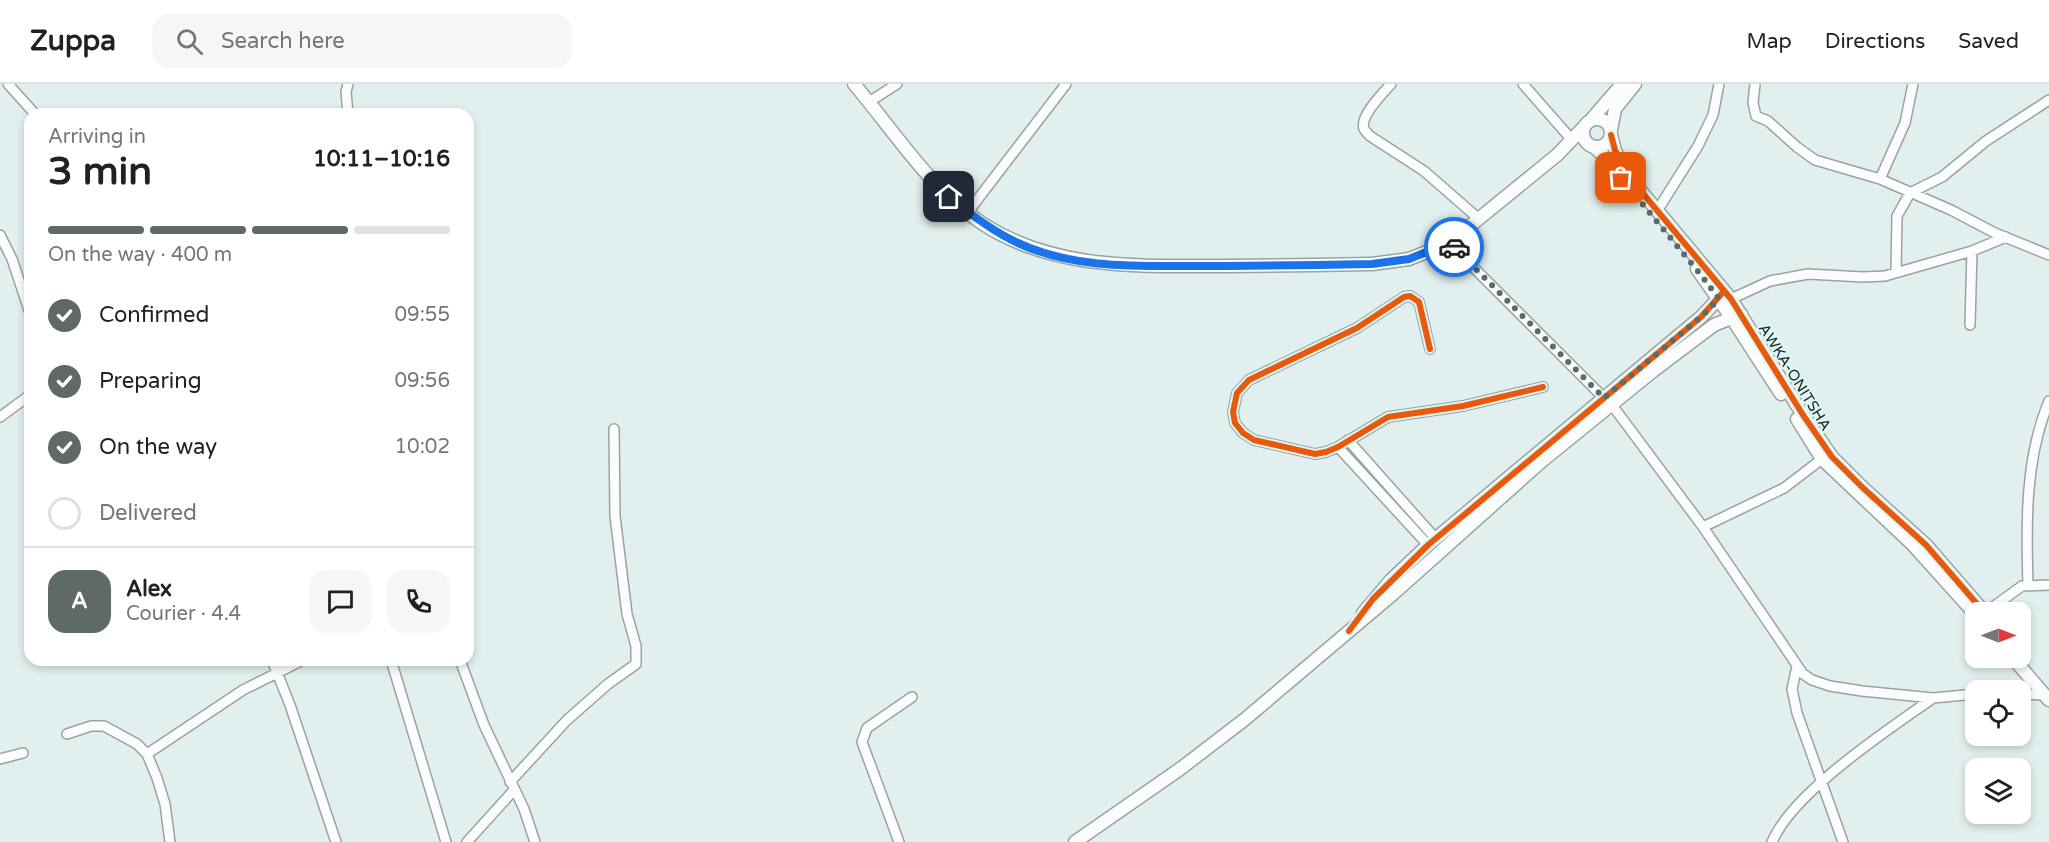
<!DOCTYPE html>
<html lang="en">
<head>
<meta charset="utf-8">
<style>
	:root { --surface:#fff; --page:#f6f6f6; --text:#202124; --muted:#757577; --line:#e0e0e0; --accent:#5e6968 }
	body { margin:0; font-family:"Varela Round",sans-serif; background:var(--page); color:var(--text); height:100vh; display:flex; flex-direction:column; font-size:22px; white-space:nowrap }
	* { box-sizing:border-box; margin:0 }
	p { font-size:20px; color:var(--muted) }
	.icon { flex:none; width:33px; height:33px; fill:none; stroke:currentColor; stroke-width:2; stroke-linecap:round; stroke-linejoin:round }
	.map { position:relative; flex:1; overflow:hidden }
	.panel { position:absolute; left:24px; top:24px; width:450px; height:558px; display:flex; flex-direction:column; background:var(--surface); border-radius:18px; box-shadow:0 3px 9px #0003 }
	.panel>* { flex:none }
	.needle { width:39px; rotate:90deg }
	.tools { position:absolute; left:1965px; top:518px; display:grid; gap:12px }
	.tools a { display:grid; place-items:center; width:66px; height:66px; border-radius:12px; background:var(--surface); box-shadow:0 3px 9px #0003; font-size:30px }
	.pin { position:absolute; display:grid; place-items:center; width:51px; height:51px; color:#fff; margin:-26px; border-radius:12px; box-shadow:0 3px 9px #0006 }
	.courier { position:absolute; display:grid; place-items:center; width:60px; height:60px; margin:-30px; border:4px solid #1a73e8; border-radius:50%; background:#fff; color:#222; box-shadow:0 2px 8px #0007 }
	.summary em { font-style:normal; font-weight:700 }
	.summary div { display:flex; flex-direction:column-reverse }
	.summary { display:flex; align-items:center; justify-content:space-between; height:102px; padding:0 24px }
	h1 { font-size:39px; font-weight:700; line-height:45px }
	.bar { display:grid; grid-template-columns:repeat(4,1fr); gap:9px 6px; align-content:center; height:72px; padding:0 24px }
	.bar i { height:8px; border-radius:4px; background:var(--line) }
	.bar .current { background:var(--accent) }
	.bar p { grid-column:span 4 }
	.line { display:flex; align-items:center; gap:15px; padding:0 24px; border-top:2px solid var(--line) }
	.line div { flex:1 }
	.round { display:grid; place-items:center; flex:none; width:63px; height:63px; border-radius:18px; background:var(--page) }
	ol { padding:0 24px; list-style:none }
	li { display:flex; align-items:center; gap:18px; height:66px }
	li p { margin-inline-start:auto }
	li .icon { padding:6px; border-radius:50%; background:var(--accent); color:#fff; stroke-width:4 }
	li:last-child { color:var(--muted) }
	li i { width:33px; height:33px; border:3px solid var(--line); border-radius:50% }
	header { display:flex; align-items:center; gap:36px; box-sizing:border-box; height:84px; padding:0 30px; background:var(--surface); border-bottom:2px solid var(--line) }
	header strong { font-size:28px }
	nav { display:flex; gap:33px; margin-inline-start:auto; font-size:21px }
	.search { width:420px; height:54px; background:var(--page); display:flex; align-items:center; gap:15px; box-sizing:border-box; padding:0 21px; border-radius:18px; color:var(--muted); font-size:22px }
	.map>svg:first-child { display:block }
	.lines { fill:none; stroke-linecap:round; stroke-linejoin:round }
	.minor-casing { stroke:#98a3a2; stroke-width:12 }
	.major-casing { stroke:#98a3a2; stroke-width:15 }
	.minor { stroke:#fafdfc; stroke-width:9 }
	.major { stroke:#fafdfc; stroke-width:12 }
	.cycleway-casing { stroke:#dbf6f3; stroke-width:10 }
	.cycleway { stroke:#e8590c; stroke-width:6 }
	.done { stroke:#5e6968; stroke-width:6; stroke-dasharray:0 10.8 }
	.route { stroke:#1a73e8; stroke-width:8 }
	.labels { text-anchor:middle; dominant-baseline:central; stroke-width:5; stroke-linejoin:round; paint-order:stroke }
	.street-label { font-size:15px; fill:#172120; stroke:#dbf6f3 }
</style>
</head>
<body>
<header>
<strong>Zuppa</strong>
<div class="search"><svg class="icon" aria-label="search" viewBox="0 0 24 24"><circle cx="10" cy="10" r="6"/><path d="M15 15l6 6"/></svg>Search here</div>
<nav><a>Map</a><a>Directions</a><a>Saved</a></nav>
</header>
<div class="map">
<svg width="2049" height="758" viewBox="0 0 2049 758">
	<rect width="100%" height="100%" fill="#e1f0ee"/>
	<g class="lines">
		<g class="minor-casing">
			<path id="minor" d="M8,0L35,30
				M348,0L346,8L348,30
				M1391,0C1383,9 1359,33 1364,45C1364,46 1369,51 1370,52L1424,87L1479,135
				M1523,0L1572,56
				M1755,0L1753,19L1756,32L1768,37L1797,63L1815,76L1880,95L1951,126L1995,149L2049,171
				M869,18L897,0
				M1880,95L1905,39L1913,0
				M1657,127L1698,62L1713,31L1719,0
				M968,128L1066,0
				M0,151L12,175L30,229
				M1449,159L1604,314
				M1896,188L1897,132L1910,109L1942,93L1986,57L2049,16
				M1731,215L1770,197L1808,190L1863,193L1885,192L1972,167L2006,153
				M1970,241L1972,167
				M1430,265L1419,218L1410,212L1404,213L1357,244L1249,296L1237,309L1233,328L1235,339L1243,349L1254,356L1315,370L1326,368L1338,363L1388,333L1463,322L1543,303
				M1612,321L1703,443L1803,590L1812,596L1830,602L1862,607L1933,614L1976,610
				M0,333L30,311
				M1348,356L1436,455
				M1338,363L1428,461
				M1703,443L1784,404L1822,375
				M2028,501C2026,440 2025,374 2049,317
				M1986,528L2022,502L2049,501
				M272,576L290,621L336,758
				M391,576L446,758
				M460,576L484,641L524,725L535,758
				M1797,582L1792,605L1797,629L1843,758
				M2020,610L2044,611
				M67,650L91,642H104L137,660L147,670L157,694L165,720L170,758
				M147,670L243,606L303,576
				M0,675L23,669
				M510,698L567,636L608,600L636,580V562L627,530L615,432L614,345
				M467,758L514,706
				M899,758L862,658L867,644L912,613
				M1772,758C1793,708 1888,646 1933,614"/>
		</g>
		<g class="major-casing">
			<path id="major" d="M854,0C895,48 930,105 983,140C1051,184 1130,182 1208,182C1263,182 1317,181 1372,180L1409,175L1449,159L1557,71L1584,43
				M1583 49a14 14 0 1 1 28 0a14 14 0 1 1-28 0Z
				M1591,36L1622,0
				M1611,46L1615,25L1635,0
				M1611,51L1615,66L1625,88L1731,215L1803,331L1832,373L1863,404L1926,461L1984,528
				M1594,63L1605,73L1626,101
				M1697,185L1731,233L1781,310
				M1797,335L1822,375L1913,461L1976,531
				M1363,529L1391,496L1428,461L1671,258L1701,233L1722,211
				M2012,573L2049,616
				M1075,758L1180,685L1244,636L1393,510L1542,377L1653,287L1714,241L1741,230"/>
		</g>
		<use href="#minor" class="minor"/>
		<use href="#major" class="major"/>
		<g class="cycleway-casing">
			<path id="cycleway" d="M1611,51L1615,66L1625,88L1731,215L1803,331L1832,373L1863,404L1926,461L1984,528
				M1430,265L1419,218L1410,212L1404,213L1357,244L1249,296L1237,309L1233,328L1235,339L1243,349L1254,356L1315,370L1326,368L1338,363L1388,333L1463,322L1543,303
				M1349,547L1373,515L1428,461L1701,233L1724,207"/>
		</g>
		<use href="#cycleway" class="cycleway"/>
	</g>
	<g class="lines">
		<path class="done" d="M1454,163L1604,314L1701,233L1719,215L1701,191L1621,94"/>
		<path class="route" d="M949,113C971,130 992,147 1018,159C1073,185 1138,182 1198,182C1256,182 1314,181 1372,180L1409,175L1449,159L1454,163"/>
	</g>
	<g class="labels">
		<g class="street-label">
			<text transform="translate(1795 293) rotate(58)">AWKA-ONITSHA</text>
		</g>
	</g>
</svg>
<div class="tools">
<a><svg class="needle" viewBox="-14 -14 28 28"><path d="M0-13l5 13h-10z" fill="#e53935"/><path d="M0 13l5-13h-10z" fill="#757577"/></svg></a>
<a><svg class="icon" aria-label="locate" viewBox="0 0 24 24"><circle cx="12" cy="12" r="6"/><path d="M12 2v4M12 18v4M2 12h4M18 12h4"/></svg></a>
<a><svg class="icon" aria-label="layers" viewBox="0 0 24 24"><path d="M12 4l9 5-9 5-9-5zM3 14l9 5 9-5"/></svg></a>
</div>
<div class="pin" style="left:1621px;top:94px;background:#ea580c"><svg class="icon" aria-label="bag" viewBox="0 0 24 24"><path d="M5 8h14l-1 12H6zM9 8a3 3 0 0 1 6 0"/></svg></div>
<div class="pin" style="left:949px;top:113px;background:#1f2937"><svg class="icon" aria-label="home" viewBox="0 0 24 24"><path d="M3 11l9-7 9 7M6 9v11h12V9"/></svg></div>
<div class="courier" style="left:1454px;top:163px"><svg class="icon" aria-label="car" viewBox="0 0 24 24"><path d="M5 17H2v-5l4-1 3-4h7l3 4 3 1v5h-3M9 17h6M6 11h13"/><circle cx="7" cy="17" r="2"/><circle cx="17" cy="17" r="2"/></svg></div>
<section class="panel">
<div class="summary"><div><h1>3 min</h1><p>Arriving in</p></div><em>10:11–10:16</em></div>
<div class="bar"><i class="current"></i><i class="current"></i><i class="current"></i><i></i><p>On the way · 400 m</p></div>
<ol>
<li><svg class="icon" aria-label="check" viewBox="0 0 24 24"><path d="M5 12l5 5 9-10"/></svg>Confirmed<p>09:55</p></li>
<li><svg class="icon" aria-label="check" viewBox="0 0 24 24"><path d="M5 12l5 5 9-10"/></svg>Preparing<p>09:56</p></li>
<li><svg class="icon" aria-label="check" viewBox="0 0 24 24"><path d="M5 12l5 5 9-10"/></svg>On the way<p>10:02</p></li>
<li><i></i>Delivered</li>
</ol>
<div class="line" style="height:108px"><b class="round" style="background:var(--accent);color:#fff">A</b><div><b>Alex</b><p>Courier · 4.4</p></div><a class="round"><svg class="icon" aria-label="chat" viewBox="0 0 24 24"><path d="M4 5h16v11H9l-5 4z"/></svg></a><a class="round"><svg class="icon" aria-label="phone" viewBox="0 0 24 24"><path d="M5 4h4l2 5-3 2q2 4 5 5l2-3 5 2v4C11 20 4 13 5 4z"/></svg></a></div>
</section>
</div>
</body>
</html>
